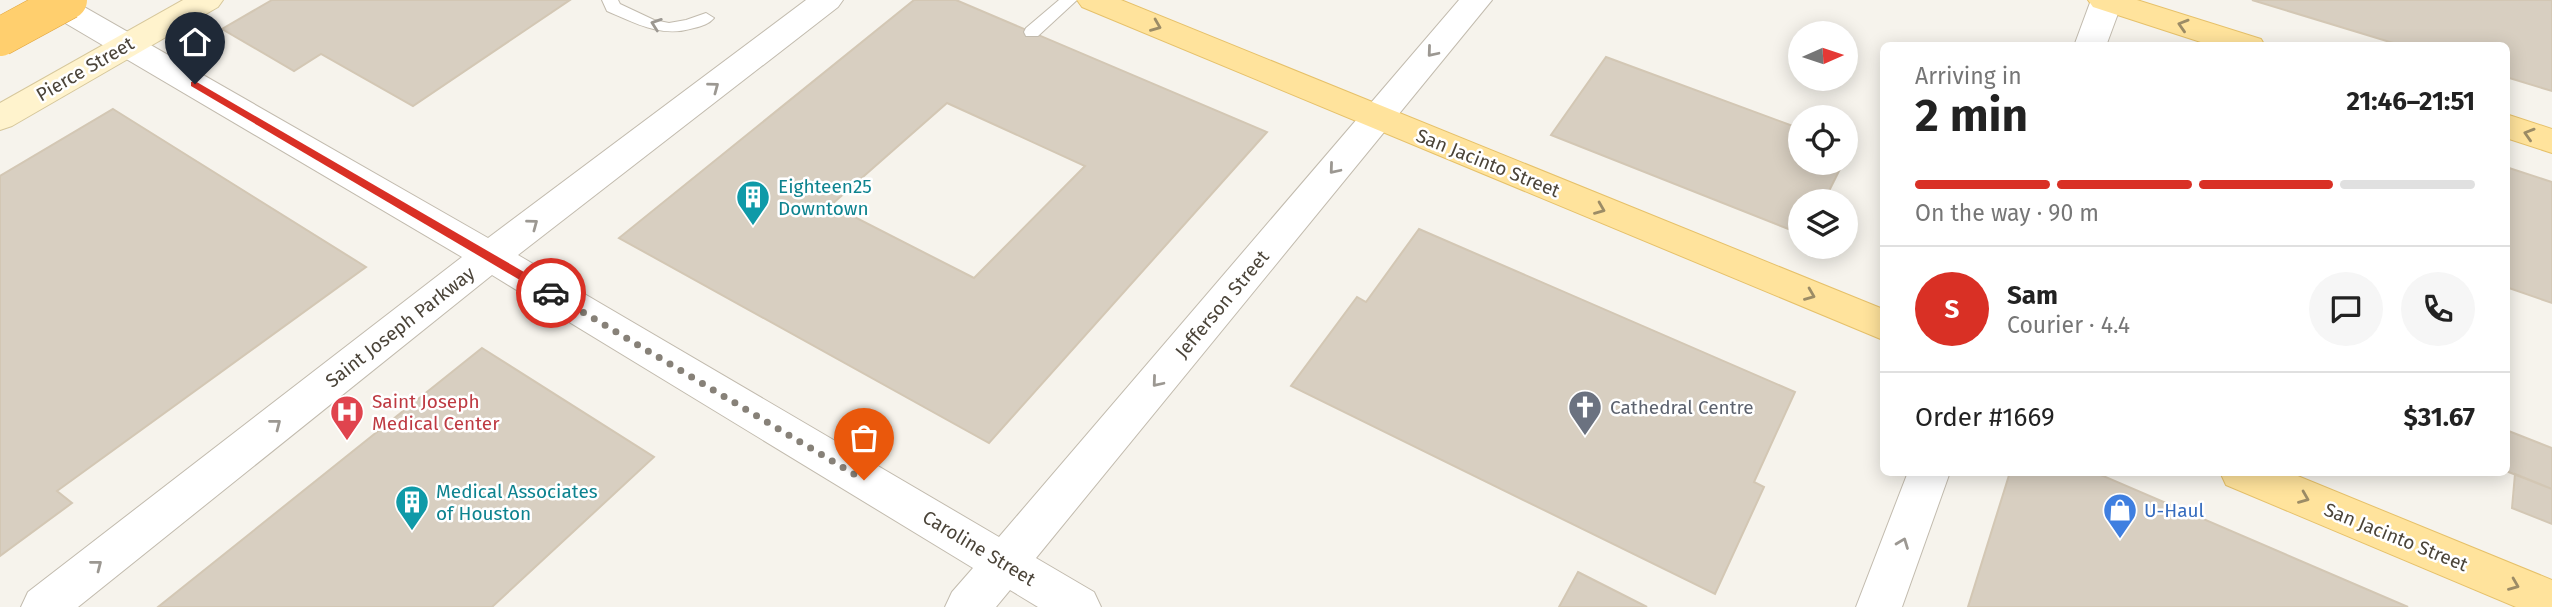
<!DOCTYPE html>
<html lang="en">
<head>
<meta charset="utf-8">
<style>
	:root { --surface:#fff; --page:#f6f6f6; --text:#222; --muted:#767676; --line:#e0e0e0; --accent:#d93025 }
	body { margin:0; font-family:"Fira Sans",sans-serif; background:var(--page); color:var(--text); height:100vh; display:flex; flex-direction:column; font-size:26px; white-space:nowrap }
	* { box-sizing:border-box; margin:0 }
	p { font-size:23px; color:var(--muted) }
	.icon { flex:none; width:38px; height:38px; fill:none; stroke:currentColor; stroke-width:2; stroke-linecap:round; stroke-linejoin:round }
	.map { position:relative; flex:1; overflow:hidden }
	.drawer { position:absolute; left:1880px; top:42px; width:630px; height:434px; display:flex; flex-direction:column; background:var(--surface); border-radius:10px; box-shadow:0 4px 18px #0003 }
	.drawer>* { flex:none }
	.needle { width:46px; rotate:87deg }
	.controls { position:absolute; left:1788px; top:21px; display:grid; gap:14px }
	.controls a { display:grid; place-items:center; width:70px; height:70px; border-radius:50%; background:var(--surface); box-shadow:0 4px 18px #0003; font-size:35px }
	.pin { position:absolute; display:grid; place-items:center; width:60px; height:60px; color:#fff; margin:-72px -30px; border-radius:50% 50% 50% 0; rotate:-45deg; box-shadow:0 0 7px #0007 }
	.pin .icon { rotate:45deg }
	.courier { position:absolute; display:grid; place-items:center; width:70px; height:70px; margin:-35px; border:5px solid #d93025; border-radius:50%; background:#fff; color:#222; box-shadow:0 2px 9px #0007 }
	.head em { font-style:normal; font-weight:700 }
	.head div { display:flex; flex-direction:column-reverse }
	.head { display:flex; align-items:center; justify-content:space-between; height:119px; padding:0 35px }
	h1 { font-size:46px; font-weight:700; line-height:52px }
	.bar { display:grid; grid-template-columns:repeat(4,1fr); gap:10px 7px; align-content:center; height:84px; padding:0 35px }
	.bar i { height:9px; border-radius:5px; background:var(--line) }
	.bar .current { background:var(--accent) }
	.bar p { grid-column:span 4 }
	.line { display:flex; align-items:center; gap:18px; padding:0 35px; border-top:2px solid var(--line) }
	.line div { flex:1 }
	.round { display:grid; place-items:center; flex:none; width:74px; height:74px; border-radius:37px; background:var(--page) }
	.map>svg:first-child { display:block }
	.building { fill:#d8cfc1; stroke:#d3c7b4; stroke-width:2; fill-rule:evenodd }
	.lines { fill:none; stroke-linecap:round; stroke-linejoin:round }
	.service-casing { stroke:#c2bbae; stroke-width:2 }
	.tertiary-casing { stroke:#c2bbae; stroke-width:2 }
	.secondary-casing { stroke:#d6c79b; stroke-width:2 }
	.primary-casing { stroke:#e6c16a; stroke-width:2 }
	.service { fill:#fff; fill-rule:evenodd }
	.tertiary { fill:#fff; fill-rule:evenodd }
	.secondary { fill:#fff3cd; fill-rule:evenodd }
	.primary { fill:#ffe39c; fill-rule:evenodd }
	.motorway-bridge-casing { stroke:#e0a43c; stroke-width:39; stroke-linecap:butt }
	.motorway-bridge { stroke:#ffcf6e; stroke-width:38 }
	.oneway { stroke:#9c9892 }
	.oneway2 { stroke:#9c8c66 }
	.route { fill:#d93025 }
	.done { stroke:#878178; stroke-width:7; stroke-dasharray:0 12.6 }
	.labels { text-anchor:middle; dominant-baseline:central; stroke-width:5; stroke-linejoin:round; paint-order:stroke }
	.street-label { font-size:19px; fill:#4b4439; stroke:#fff }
	.culture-label { font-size:19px; fill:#0d838f; stroke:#fff; text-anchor:start }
	.health-label { font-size:19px; fill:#be3a42; stroke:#fff; text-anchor:start }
	.worship-label { font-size:19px; fill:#5b616d; stroke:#fff; text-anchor:start }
	.shop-label { font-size:19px; fill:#366cbe; stroke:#fff; text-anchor:start }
</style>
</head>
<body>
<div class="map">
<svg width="2552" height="607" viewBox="0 0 2552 607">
	<rect width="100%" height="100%" fill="#f6f3ec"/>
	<path class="building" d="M272,0H570L413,106L321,54L294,71L222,29Z
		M914,0H956L1267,132L989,443L619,238ZM947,103L1085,166L974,278L831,205Z
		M2252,0H2552V91L2506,77V46H2403Z
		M1606,57L1801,129V163H1843L1824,201H1801V234L1551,135Z
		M113,109L366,267L57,491L72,503L0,556V176Z
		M2506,167L2552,182V303L2506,287Z
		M1419,229L1795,392L1754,482L1764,487L1715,594L1291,386L1357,297L1366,302Z
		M482,348L654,457L492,607H158Z
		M2506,430L2552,448V489L2506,471Z
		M2010,472H2094L2408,607H1968Z
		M2515,474L2552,489V524L2512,508Z
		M1578,572L1647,607H1559Z"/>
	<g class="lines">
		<g class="service-casing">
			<path id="service" d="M602,0H618L620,4L654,20L669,23L686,20L706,13L714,18C709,24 702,26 694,28C662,38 637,24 607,11Z
				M1059,0H1077L1038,36H1026L1024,32L1026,28Z"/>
		</g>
		<g class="tertiary-casing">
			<path id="tertiary" d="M33,0H72L488,238L806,0H843L838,7L518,255L999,537L1459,0H1492L1036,558L1094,592L1101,607H1038L1010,590L996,607H945L952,592L973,568L492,275L78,607H21L28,592L462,257L38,7Z
				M2091,0H2123L2106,46H2074Z
				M1908,472H1950L1902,607H1856Z"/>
		</g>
		<g class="secondary-casing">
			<path id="secondary" d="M183,0H223L218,7L12,126L0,130V103Z"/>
		</g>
		<g class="primary-casing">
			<path id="primary" d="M1077,0H1121L1883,309V340L1082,7Z
				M2088,0H2137L2261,39L2265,46H2213L2093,7Z
				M2506,114L2552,129V153L2506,138Z
				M2220,472H2288L2552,580V607H2516L2226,485Z"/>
		</g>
		<use href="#service" class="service"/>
		<use href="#tertiary" class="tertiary"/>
		<use href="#secondary" class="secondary"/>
		<use href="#primary" class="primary"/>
		<g class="motorway-bridge-casing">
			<path id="motorway-bridge" d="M0,37L68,0"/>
		</g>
		<use href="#motorway-bridge" class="motorway-bridge"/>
	</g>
	<defs><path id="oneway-chevron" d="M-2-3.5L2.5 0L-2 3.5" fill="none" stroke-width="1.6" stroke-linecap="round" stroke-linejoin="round" transform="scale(1.75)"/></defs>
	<g class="oneway">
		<use href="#oneway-chevron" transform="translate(656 24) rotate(-161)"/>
		<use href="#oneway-chevron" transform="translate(1432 52) rotate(130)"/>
		<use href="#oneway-chevron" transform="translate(714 87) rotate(-37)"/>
		<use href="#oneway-chevron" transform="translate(1334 169) rotate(130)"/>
		<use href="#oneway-chevron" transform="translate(533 224) rotate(-37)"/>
		<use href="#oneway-chevron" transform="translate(1157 382) rotate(130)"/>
		<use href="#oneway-chevron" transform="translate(276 424) rotate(-38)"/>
		<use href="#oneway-chevron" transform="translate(1903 543) rotate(-69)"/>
		<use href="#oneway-chevron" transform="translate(97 565) rotate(-38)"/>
	</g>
	<g class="oneway2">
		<use href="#oneway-chevron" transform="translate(2183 25) rotate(-163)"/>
		<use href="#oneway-chevron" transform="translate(1156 26) rotate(22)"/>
		<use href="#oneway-chevron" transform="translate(2529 134) rotate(-163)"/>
		<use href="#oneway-chevron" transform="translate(1600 209) rotate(22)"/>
		<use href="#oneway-chevron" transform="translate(1810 295) rotate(22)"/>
		<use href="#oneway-chevron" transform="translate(2304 498) rotate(22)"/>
		<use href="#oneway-chevron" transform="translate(2514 585) rotate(22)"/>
	</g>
	<path class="route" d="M195,81L555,290V296H547L191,86V82Z"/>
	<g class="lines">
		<path class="done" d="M551,293L864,480"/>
	</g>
	<defs>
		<g id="building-pin" transform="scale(1.75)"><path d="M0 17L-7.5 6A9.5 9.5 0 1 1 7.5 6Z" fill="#0f9aa8" stroke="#fff"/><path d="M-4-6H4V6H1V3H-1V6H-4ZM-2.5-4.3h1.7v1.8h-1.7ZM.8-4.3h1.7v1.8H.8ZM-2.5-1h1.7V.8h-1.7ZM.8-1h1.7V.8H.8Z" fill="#fff"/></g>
		<g id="church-pin" transform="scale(1.75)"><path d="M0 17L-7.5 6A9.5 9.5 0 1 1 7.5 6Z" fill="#6b7280" stroke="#fff"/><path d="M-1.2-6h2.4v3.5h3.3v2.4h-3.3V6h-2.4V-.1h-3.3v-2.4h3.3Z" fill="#fff"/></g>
		<g id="hospital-pin" transform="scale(1.75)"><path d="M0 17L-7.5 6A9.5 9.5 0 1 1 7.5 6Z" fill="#e0444e" stroke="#fff"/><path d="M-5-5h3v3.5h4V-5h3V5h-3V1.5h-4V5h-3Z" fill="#fff"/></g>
		<g id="shop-pin" transform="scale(1.75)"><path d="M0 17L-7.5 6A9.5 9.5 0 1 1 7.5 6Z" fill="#3f7fe0" stroke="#fff"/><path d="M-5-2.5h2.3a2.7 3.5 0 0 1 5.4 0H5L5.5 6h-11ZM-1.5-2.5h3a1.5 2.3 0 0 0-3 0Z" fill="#fff"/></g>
	</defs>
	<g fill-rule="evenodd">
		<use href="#building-pin" x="753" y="197"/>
		<use href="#church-pin" x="1585" y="407"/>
		<use href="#hospital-pin" x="347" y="412"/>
		<use href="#building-pin" x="412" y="502"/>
		<use href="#shop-pin" x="2120" y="510"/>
	</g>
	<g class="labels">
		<g class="street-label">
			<text transform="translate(85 69) rotate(-30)">Pierce Street</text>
			<text transform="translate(1488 163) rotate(22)">San Jacinto Street</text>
			<text transform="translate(1222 304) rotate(-50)">Jefferson Street</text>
			<text transform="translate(400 327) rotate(-38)">Saint Joseph Parkway</text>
			<text transform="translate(2396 537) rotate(22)">San Jacinto Street</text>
			<text transform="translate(979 548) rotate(31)">Caroline Street</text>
		</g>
		<g class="culture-label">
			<text x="778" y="186">Eighteen25<tspan x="778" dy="22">Downtown</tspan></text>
			<text x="436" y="491">Medical Associates<tspan x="436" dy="22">of Houston</tspan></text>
		</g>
		<g class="health-label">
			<text x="372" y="401">Saint Joseph<tspan x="372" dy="22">Medical Center</tspan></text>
		</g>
		<g class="worship-label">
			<text x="1610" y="407">Cathedral Centre</text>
		</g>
		<g class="shop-label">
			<text x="2144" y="510">U-Haul</text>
		</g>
	</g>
</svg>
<div class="controls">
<a><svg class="needle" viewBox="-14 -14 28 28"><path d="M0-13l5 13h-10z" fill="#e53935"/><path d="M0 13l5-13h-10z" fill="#767676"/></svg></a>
<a><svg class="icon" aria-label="locate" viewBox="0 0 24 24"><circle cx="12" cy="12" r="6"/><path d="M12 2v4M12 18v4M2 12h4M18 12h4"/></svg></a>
<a><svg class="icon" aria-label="layers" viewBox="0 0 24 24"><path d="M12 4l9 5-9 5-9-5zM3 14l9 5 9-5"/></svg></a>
</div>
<div class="pin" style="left:864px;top:480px;background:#ea580c"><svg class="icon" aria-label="bag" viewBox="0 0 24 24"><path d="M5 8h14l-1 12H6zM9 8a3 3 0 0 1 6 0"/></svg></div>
<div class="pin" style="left:195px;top:84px;background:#1f2937"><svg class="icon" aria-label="home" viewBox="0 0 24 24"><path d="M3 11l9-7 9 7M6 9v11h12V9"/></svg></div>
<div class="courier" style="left:551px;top:293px"><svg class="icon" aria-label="car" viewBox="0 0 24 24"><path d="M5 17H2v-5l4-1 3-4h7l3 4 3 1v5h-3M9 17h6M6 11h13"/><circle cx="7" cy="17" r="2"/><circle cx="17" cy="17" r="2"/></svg></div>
<section class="drawer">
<div class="head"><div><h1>2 min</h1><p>Arriving in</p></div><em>21:46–21:51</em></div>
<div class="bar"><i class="current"></i><i class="current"></i><i class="current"></i><i></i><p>On the way · 90 m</p></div>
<div class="line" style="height:126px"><b class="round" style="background:var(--accent);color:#fff">S</b><div><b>Sam</b><p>Courier · 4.4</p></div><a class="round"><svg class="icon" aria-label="chat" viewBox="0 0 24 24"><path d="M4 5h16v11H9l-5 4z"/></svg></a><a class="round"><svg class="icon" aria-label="phone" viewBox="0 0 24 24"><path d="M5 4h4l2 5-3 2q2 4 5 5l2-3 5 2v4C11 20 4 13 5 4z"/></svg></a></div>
<div class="line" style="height:91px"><div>Order #1669</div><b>$31.67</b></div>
</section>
</div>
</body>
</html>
